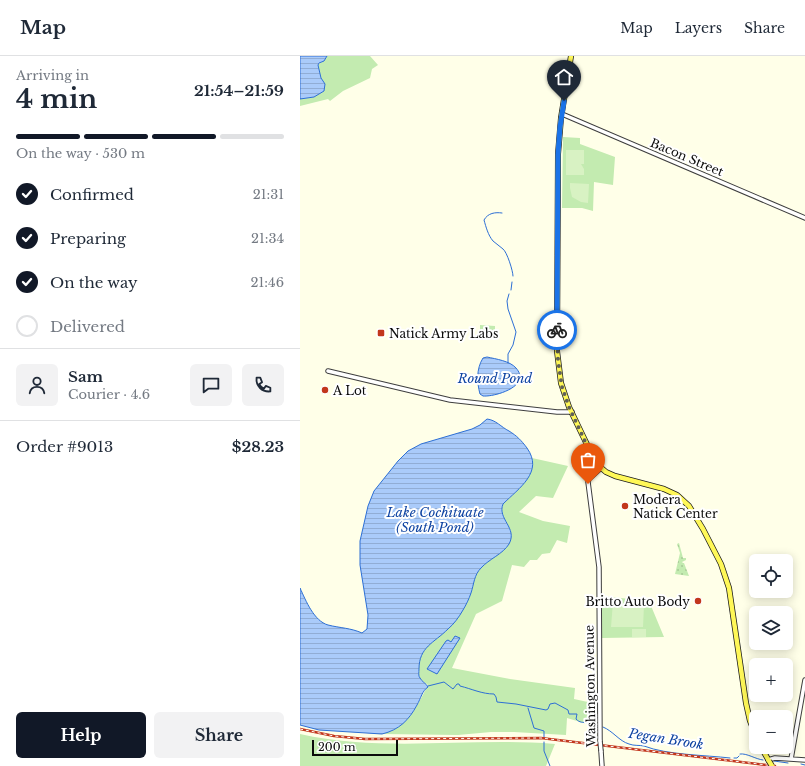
<!DOCTYPE html>
<html lang="en">
<head>
<meta charset="utf-8">
<style>
	:root { --surface:#fff; --page:#f2f2f3; --text:#1f2937; --muted:#747a83; --line:#e0e1e3; --accent:#111827 }
	body { margin:0; font-family:"Libre Baskerville",serif; background:var(--page); color:var(--text); height:100vh; display:flex; flex-direction:column; font-size:15px; white-space:nowrap }
	* { box-sizing:border-box; margin:0 }
	p { font-size:13px; color:var(--muted) }
	.icon { flex:none; width:22px; height:22px; fill:none; stroke:currentColor; stroke-width:2; stroke-linecap:round; stroke-linejoin:round }
	.map { position:relative; flex:1; overflow:hidden }
	.drawer { display:flex; flex-direction:column; background:var(--surface); width:300px }
	.drawer>* { flex:none }
	.fabs { position:absolute; left:449px; top:498px; display:grid; gap:8px }
	.fabs a { display:grid; place-items:center; width:44px; height:44px; border-radius:6px; background:var(--surface); box-shadow:0 2px 10px #0003; font-size:20px }
	.scale { position:absolute; left:12px; bottom:10px; width:86px; box-sizing:border-box; padding-left:4px; border:2px solid #0b0b0b; border-top:0; font-size:11px; line-height:14px; white-space:nowrap; color:#0b0b0b; -webkit-text-stroke:3px #fff; paint-order:stroke }
	.pin { position:absolute; display:grid; place-items:center; width:34px; height:34px; color:#fff; margin:-41px -17px; border-radius:50% 50% 50% 0; rotate:-45deg; box-shadow:0 0 4px #0007 }
	.pin .icon { rotate:45deg }
	.courier { position:absolute; display:grid; place-items:center; width:40px; height:40px; margin:-20px; border:3px solid #1a73e8; border-radius:50%; background:#fff; color:#222; box-shadow:0 1px 5px #0007 }
	.overview em { font-style:normal; font-weight:700 }
	.overview div { display:flex; flex-direction:column-reverse }
	.overview { display:flex; align-items:center; justify-content:space-between; height:68px; padding:0 16px }
	h1 { font-size:26px; font-weight:700; line-height:30px }
	.bar { display:grid; grid-template-columns:repeat(4,1fr); gap:6px 4px; align-content:center; height:48px; padding:0 16px }
	.bar i { height:5px; border-radius:3px; background:var(--line) }
	.bar .selected { background:var(--accent) }
	.bar p { grid-column:span 4 }
	.line { display:flex; align-items:center; gap:10px; padding:0 16px; border-top:1px solid var(--line) }
	.line div { flex:1 }
	.round { display:grid; place-items:center; flex:none; width:42px; height:42px; border-radius:6px; background:var(--page) }
	ol { padding:0 16px; list-style:none }
	li { display:flex; align-items:center; gap:12px; height:44px }
	li p { margin-inline-start:auto }
	li .icon { padding:4px; border-radius:50%; background:var(--accent); color:#fff; stroke-width:4 }
	li:last-child { color:var(--muted) }
	li i { width:22px; height:22px; border:2px solid var(--line); border-radius:50% }
	.button { display:flex; gap:8px; margin-top:auto; padding:8px 16px }
	.button a { flex:1; height:46px; border-radius:6px; background:var(--accent); color:#fff; font-size:16px; font-weight:700; line-height:46px; text-align:center }
	.button a+a { background:var(--page); color:var(--text) }
	header { display:flex; align-items:center; gap:24px; box-sizing:border-box; height:56px; padding:0 20px; background:var(--surface); border-bottom:1px solid var(--line) }
	header strong { font-size:19px }
	nav { display:flex; gap:22px; margin-inline-start:auto; font-size:14px }
	main { display:flex; flex:1; min-height:0 }
	.map>svg:first-child { display:block }
	.grass { fill:url(#grass-dots) }
	.park { fill:#c3ebb0 }
	.pitch { fill:#d8f2c3 }
	.water { fill:url(#water-rules); stroke:#2d6fd5 }
	.lines { fill:none; stroke-linecap:round; stroke-linejoin:round }
	.stream { stroke:#2d6fd5; stroke-width:1 }
	.minor-casing { stroke:#3e3e3e; stroke-width:5.5 }
	.major-casing { stroke:#1c1c1c; stroke-width:6 }
	.minor { stroke:#fff; stroke-width:3.5 }
	.major { stroke:#fff858; stroke-width:4.5 }
	.rail-casing { stroke:#c2361c; stroke-width:2.5 }
	.rail { stroke:#fff; stroke-width:1; stroke-dasharray:3; stroke-linecap:butt }
	.minor-bridge-casing { stroke:#3e3e3e; stroke-width:5.5; stroke-linecap:butt }
	.major-bridge-casing { stroke:#1c1c1c; stroke-width:6; stroke-linecap:butt }
	.minor-bridge { stroke:#fff; stroke-width:3.5 }
	.major-bridge { stroke:#fff858; stroke-width:4.5 }
	.done { stroke:#606058; stroke-width:4; stroke-dasharray:0 7.2 }
	.route { stroke:#1a73e8; stroke-width:5 }
	.poi-dot { fill:#c2361c; stroke:#fff; stroke-width:1.5 }
	.labels { text-anchor:middle; dominant-baseline:central; stroke-width:4; stroke-linejoin:round; paint-order:stroke }
	.street-label { font-size:12px; fill:#0b0b0b; stroke:#fff }
	.poi-label { font-size:12px; fill:#0b0b0b; stroke:#fff; text-anchor:start }
	.water-label { font-size:13px; font-style:italic; fill:#0e43a2; stroke:#fff }
</style>
</head>
<body>
<header>
<strong>Map</strong>
<nav><a>Map</a><a>Layers</a><a>Share</a></nav>
</header>
<main>
<section class="drawer">
<div class="overview"><div><h1>4 min</h1><p>Arriving in</p></div><em>21:54–21:59</em></div>
<div class="bar"><i class="selected"></i><i class="selected"></i><i class="selected"></i><i></i><p>On the way · 530 m</p></div>
<ol>
<li><svg class="icon" aria-label="check" viewBox="0 0 24 24"><path d="M5 12l5 5 9-10"/></svg>Confirmed<p>21:31</p></li>
<li><svg class="icon" aria-label="check" viewBox="0 0 24 24"><path d="M5 12l5 5 9-10"/></svg>Preparing<p>21:34</p></li>
<li><svg class="icon" aria-label="check" viewBox="0 0 24 24"><path d="M5 12l5 5 9-10"/></svg>On the way<p>21:46</p></li>
<li><i></i>Delivered</li>
</ol>
<div class="line" style="height:72px"><a class="round"><svg class="icon" aria-label="person" viewBox="0 0 24 24"><circle cx="12" cy="8" r="4"/><path d="M4 21q1-7 8-7t8 7"/></svg></a><div><b>Sam</b><p>Courier · 4.6</p></div><a class="round"><svg class="icon" aria-label="chat" viewBox="0 0 24 24"><path d="M4 5h16v11H9l-5 4z"/></svg></a><a class="round"><svg class="icon" aria-label="phone" viewBox="0 0 24 24"><path d="M5 4h4l2 5-3 2q2 4 5 5l2-3 5 2v4C11 20 4 13 5 4z"/></svg></a></div>
<div class="line" style="height:52px"><div>Order #9013</div><b>$28.23</b></div>
<div class="button"><a>Help</a><a>Share</a></div>
</section>
<div class="map">
<svg width="505" height="710" viewBox="0 0 505 710">
	<defs>
		<pattern id="grass-dots" width="8" height="8" patternUnits="userSpaceOnUse"><rect width="8" height="8" fill="#c3ebb0"/><path d="M2 2h.1M6 6h.1" fill="none" stroke="#a6c896" stroke-width="1.8" stroke-linecap="round"/></pattern>
		<pattern id="water-rules" width="6" height="5" patternUnits="userSpaceOnUse"><rect width="6" height="5" fill="#aacbfa"/><path d="M0 2.5h6" fill="none" stroke="#91add5"/></pattern>
	</defs>
	<rect width="100%" height="100%" fill="#ffffe8"/>
	<path class="grass" d="M379,487L383,502H386V504L382,506L383,507H384L389,520L375,518L380,497L377,488Z"/>
	<path class="park" d="M27,0H70L78,9L72,13L70,22L43,35L30,45L28,43L0,50V43L14,41L23,26L19,18L18,9L26,2Z
		M263,81L280,82V88L315,101L313,129L294,126L293,155L282,152H262Z
		M180,269L195,270V277L192,280L182,279L180,276Z
		M232,402L268,410L253,442L236,440L219,456L243,465L270,470L267,487L257,484L250,497L242,498L237,504H230L224,511L212,509L202,545L176,558L152,612L210,623L275,632L274,643L297,648V671L267,662L266,679L214,676H191L158,679L82,678C107,672 117,650 128,629L120,623L119,619V605L121,599L129,588L147,574L157,562L167,547L175,521L178,515L192,501L211,476C208,467 199,458 203,448L220,432L233,406Z
		M302,540L349,545L364,581L302,582Z
		M0,678C84,697 170,681 255,688L246,710H0Z"/>
	<path class="pitch" d="M266,94H284V108H281L284,113V119H266Z
		M270,127L289,128L288,147L281,146L272,141L270,132Z
		M313,546L344,549L343,571H311Z
		M332,573H346V581H332Z"/>
	<path class="water" d="M0,0H27L24,5L19,7L18,9L21,22L25,28L24,35L14,41L0,43Z
		M187,301C196,303 210,305 216,312C232,330 195,341 183,340L180,338C177,327 176,313 183,302Z
		M187,363C196,364 201,371 209,375C217,380 221,384 227,392C244,416 219,432 203,448C197,463 218,472 209,488C203,498 189,503 181,512C174,519 174,528 171,537C169,543 166,549 163,554C159,561 154,568 148,573C134,587 119,591 119,613C119,616 118,620 120,622C122,626 126,627 128,631C122,635 121,642 117,649C109,664 99,674 82,678L19,674L0,669V532C6,545 14,565 28,569C40,572 51,572 62,577L67,573L68,559L60,509V485L68,450L74,435L98,405L108,395L121,388L172,373L180,369Z
		M155,580L160,582L137,618L127,613L146,585L148,584L151,586Z"/>
	<g class="lines">
		<path class="stream" d="M202,157C195,156 188,157 184,164C186,171 188,179 193,185C196,188 200,190 203,193C207,196 213,215 213,220
			M211,234L212,226
			M208,307V298L213,289L216,276L208,253L207,245L209,238
			M128,630L144,626L153,633L157,628H159L160,630C172,633 182,638 194,638L196,641L197,646L216,648L246,654L248,653L250,648L255,647L268,654L269,658H277L276,663C280,667 282,666 288,667C292,668 292,671 297,671
			M228,652L234,672L244,675V682
			M303,671C313,675 319,685 329,688C334,690 340,689 344,690C367,699 405,699 430,702
			M244,686V695L250,710
			M440,698C447,697 455,703 463,704
			M434,702H437L439,700
			M474,705L488,707
			M501,708L505,709"/>
		<g class="minor-casing">
			<path id="minor" d="M262,58L505,162
				M28,315L150,344L257,356H272
				M300,685L299,511L288,426L289,423L301,412
				M301,695L302,710
				M491,703L505,624
				M468,704L475,702L505,704"/>
		</g>
		<g class="major-casing">
			<path id="major" d="M271,0L261,62L258,98L257,295L261,327L269,351L293,401L299,410L306,416L315,420L364,433L377,439L389,450L403,473L421,508L429,532L446,647L450,665L456,680
				M461,691L469,705"/>
		</g>
		<use href="#minor" class="minor"/>
		<use href="#major" class="major"/>
		<g class="rail-casing">
			<path id="rail" d="M0,673L34,680L65,683L241,682L475,710"/>
		</g>
		<use href="#rail" class="rail"/>
		<g class="minor-bridge-casing">
			<path id="minor-bridge" d="M300,685L301,695"/>
		</g>
		<g class="major-bridge-casing">
			<path id="major-bridge" d="M469,705L472,710"/>
		</g>
		<use href="#minor-bridge" class="minor-bridge"/>
		<use href="#major-bridge" class="major-bridge"/>
	</g>
	<g class="lines">
		<path class="done" d="M257,274L258,304L262,331L269,351L291,398L301,412L289,422L288,428"/>
		<path class="route" d="M257,274L258,98L260,71L264,45"/>
	</g>
	<g class="poi-dot">
		<rect x="77" y="273" width="8" height="8" rx="2"/>
		<circle cx="25" cy="334" r="4"/>
		<circle cx="325" cy="450" r="4"/>
		<circle cx="398" cy="545" r="4"/>
	</g>
	<g class="labels">
		<g class="street-label">
			<text transform="translate(387 101) rotate(23)">Bacon Street</text>
			<text transform="translate(290 630) rotate(-91)">Washington Avenue</text>
		</g>
		<g class="poi-label">
			<text x="89" y="277">Natick Army Labs</text>
			<text x="33" y="334">A Lot</text>
			<text x="333" y="443">Modera<tspan x="333" dy="14">Natick Center</tspan></text>
			<text x="390" y="545" text-anchor="end">Britto Auto Body</text>
		</g>
		<g class="water-label">
			<text x="195" y="322">Round Pond</text>
			<text x="135" y="456">Lake Cochituate<tspan x="135" dy="15">(South Pond)</tspan></text>
			<text transform="translate(366 683) rotate(9)">Pegan Brook</text>
		</g>
	</g>
</svg>
<div class="fabs">
<a><svg class="icon" aria-label="locate" viewBox="0 0 24 24"><circle cx="12" cy="12" r="6"/><path d="M12 2v4M12 18v4M2 12h4M18 12h4"/></svg></a>
<a><svg class="icon" aria-label="layers" viewBox="0 0 24 24"><path d="M12 4l9 5-9 5-9-5zM3 14l9 5 9-5"/></svg></a>
<a>+</a>
<a>−</a>
</div>
<div class="scale">200 m</div>
<div class="pin" style="left:288px;top:428px;background:#ea580c"><svg class="icon" aria-label="bag" viewBox="0 0 24 24"><path d="M5 8h14l-1 12H6zM9 8a3 3 0 0 1 6 0"/></svg></div>
<div class="pin" style="left:264px;top:45px;background:#1f2937"><svg class="icon" aria-label="home" viewBox="0 0 24 24"><path d="M3 11l9-7 9 7M6 9v11h12V9"/></svg></div>
<div class="courier" style="left:257px;top:274px"><svg class="icon" aria-label="bike" viewBox="0 0 24 24"><circle cx="6" cy="16" r="4"/><circle cx="18" cy="16" r="4"/><path d="M6 16l4-8h5l3 8M10 8l3 8H6M13 5h3"/></svg></div>
</div>
</main>
</body>
</html>
